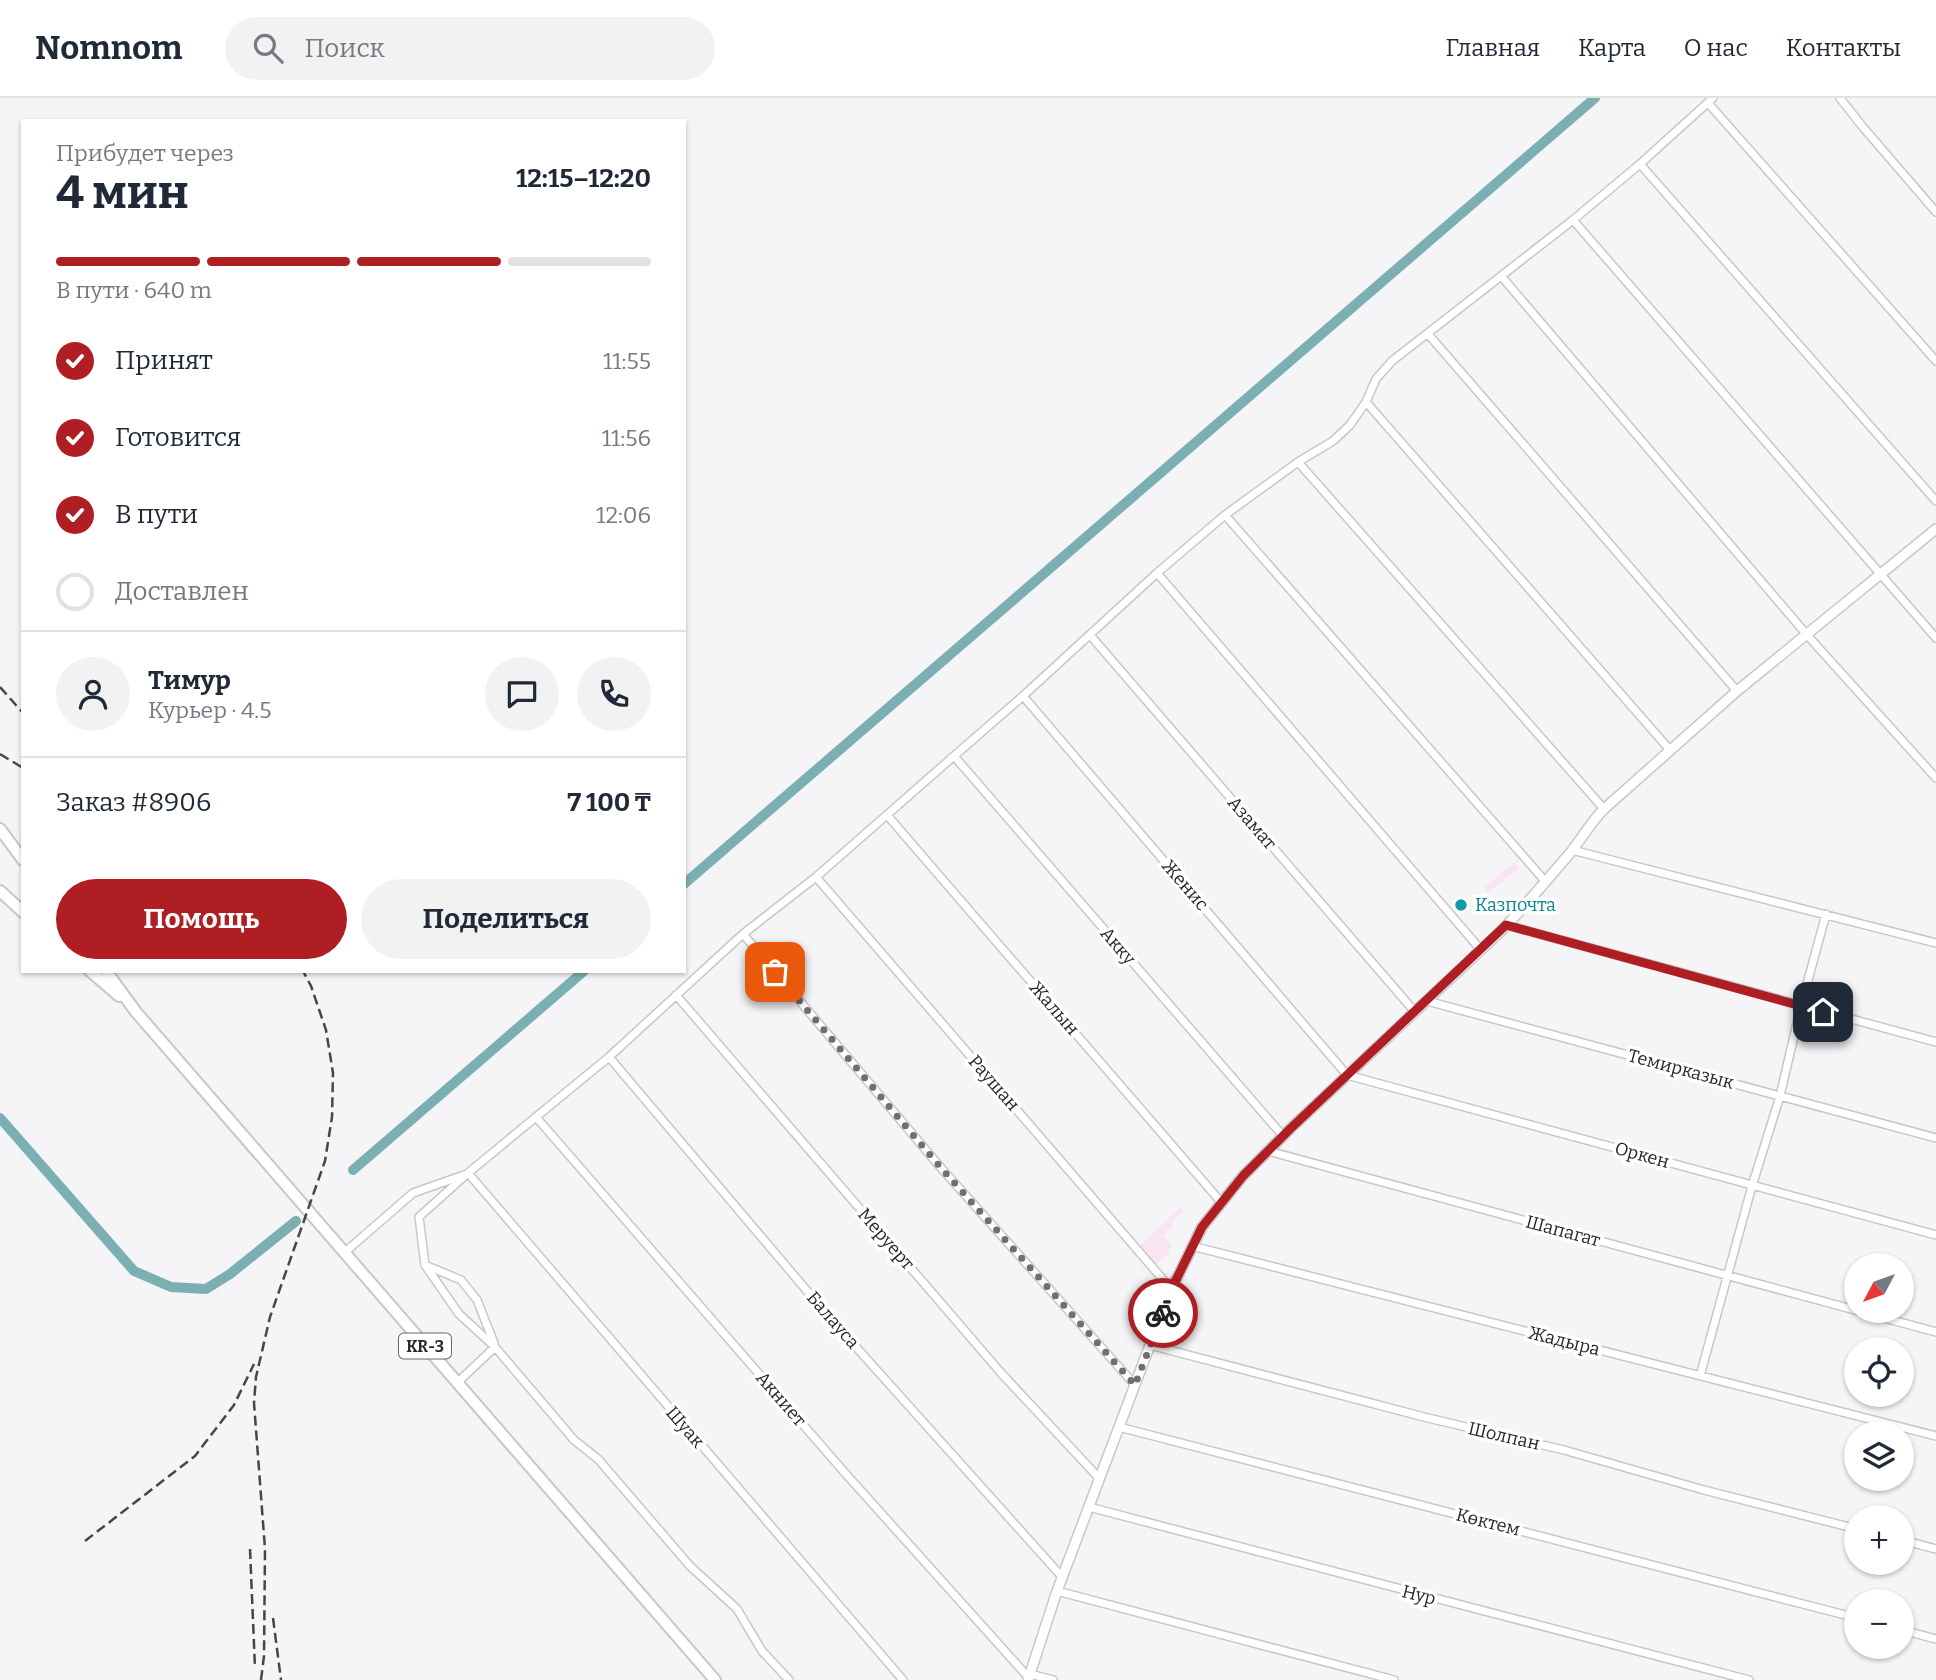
<!DOCTYPE html>
<html lang="ru">
<head>
<meta charset="utf-8">
<style>
	:root { --surface:#fff; --page:#f2f2f3; --text:#1f2937; --muted:#747a83; --line:#e0e1e3; --accent:#af1e23 }
	body { margin:0; font-family:Bitter,serif; background:var(--page); color:var(--text); height:100vh; display:flex; flex-direction:column; font-size:26px; white-space:nowrap }
	* { box-sizing:border-box; margin:0 }
	p { font-size:23px; color:var(--muted) }
	.icon { flex:none; width:38px; height:38px; fill:none; stroke:currentColor; stroke-width:2; stroke-linecap:round; stroke-linejoin:round }
	.map { position:relative; flex:1; overflow:hidden }
	.drawer { position:absolute; left:21px; top:21px; width:665px; height:854px; display:flex; flex-direction:column; background:var(--surface); border-radius:0px; box-shadow:0 2px 5px #0004 }
	.drawer>* { flex:none }
	.needle { width:46px; rotate:229deg }
	.tools { position:absolute; left:1844px; top:1155px; display:grid; gap:14px }
	.tools a { display:grid; place-items:center; width:70px; height:70px; border-radius:50%; background:var(--surface); box-shadow:0 2px 5px #0004; font-size:35px }
	.pin { position:absolute; display:grid; place-items:center; width:60px; height:60px; color:#fff; margin:-30px; border-radius:14px; box-shadow:0 4px 10px #0006 }
	.courier { position:absolute; display:grid; place-items:center; width:70px; height:70px; margin:-35px; border:5px solid #af1e23; border-radius:50%; background:#fff; color:#222; box-shadow:0 2px 9px #0007 }
	.summary em { font-style:normal; font-weight:700 }
	.summary div { display:flex; flex-direction:column-reverse }
	.summary { display:flex; align-items:center; justify-content:space-between; height:119px; padding:0 35px }
	h1 { font-size:46px; font-weight:700; line-height:52px }
	.bar { display:grid; grid-template-columns:repeat(4,1fr); gap:10px 7px; align-content:center; height:84px; padding:0 35px }
	.bar i { height:9px; border-radius:5px; background:var(--line) }
	.bar .on { background:var(--accent) }
	.bar p { grid-column:span 4 }
	.line { display:flex; align-items:center; gap:18px; padding:0 35px; border-top:2px solid var(--line) }
	.line div { flex:1 }
	.round { display:grid; place-items:center; flex:none; width:74px; height:74px; border-radius:37px; background:var(--page) }
	ol { padding:0 35px; list-style:none }
	li { display:flex; align-items:center; gap:21px; height:77px }
	li p { margin-inline-start:auto }
	li .icon { padding:7px; border-radius:50%; background:var(--accent); color:#fff; stroke-width:4 }
	li:last-child { color:var(--muted) }
	li i { width:38px; height:38px; border:4px solid var(--line); border-radius:50% }
	.action { display:flex; gap:14px; margin-top:auto; padding:14px 35px }
	.action a { flex:1; height:80px; border-radius:42px; background:var(--accent); color:#fff; font-size:28px; font-weight:700; line-height:80px; text-align:center }
	.action a+a { background:var(--page); color:var(--text) }
	header { display:flex; align-items:center; gap:42px; box-sizing:border-box; height:98px; padding:0 35px; background:var(--surface); border-bottom:2px solid var(--line) }
	header strong { font-size:33px }
	nav { display:flex; gap:38px; margin-inline-start:auto; font-size:24px }
	.search { width:490px; height:63px; background:var(--page); display:flex; align-items:center; gap:18px; box-sizing:border-box; padding:0 24px; border-radius:38px; color:var(--muted); font-size:26px }
	.map>svg:first-child { display:block }
	.commercial { fill:#f9e4f3 }
	.lines { fill:none; stroke-linecap:round; stroke-linejoin:round }
	.canal { stroke:#7cafb1; stroke-width:10 }
	.minor-casing { stroke:#c7c7c8; stroke-width:10 }
	.tertiary-casing { stroke:#c7c7c8; stroke-width:12 }
	.primary-casing { stroke:#c7c7c8; stroke-width:14 }
	.minor { stroke:#fff; stroke-width:7 }
	.tertiary { stroke:#fff; stroke-width:9 }
	.primary { stroke:#fff; stroke-width:10 }
	.rail { stroke:#464646; stroke-width:2.5; stroke-dasharray:10 5; stroke-linecap:butt }
	.done { stroke:#6f6f70; stroke-width:7; stroke-dasharray:0 12.6 }
	.route { stroke:#af1e23; stroke-width:9 }
	.culture-dot { fill:#0f9aa8; stroke:#fff; stroke-width:2.5 }
	.labels { text-anchor:middle; dominant-baseline:central; stroke-width:7; stroke-linejoin:round; paint-order:stroke }
	.shield { fill:#fff; stroke:#686868; stroke-width:2 }
	.shield-label { font-size:16px; font-weight:bold; fill:#272727 }
	.street-label { font-size:18px; fill:#272727; stroke:#fff }
	.culture-label { font-size:18px; fill:#0d838f; stroke:#fff; text-anchor:start }
</style>
</head>
<body>
<header>
<strong>Nomnom</strong>
<div class="search"><svg class="icon" aria-label="search" viewBox="0 0 24 24"><circle cx="10" cy="10" r="6"/><path d="M15 15l6 6"/></svg>Поиск</div>
<nav><a>Главная</a><a>Карта</a><a>О нас</a><a>Контакты</a></nav>
</header>
<div class="map">
<svg width="1936" height="1582" viewBox="0 0 1936 1582">
	<rect width="100%" height="100%" fill="#f5f5f7"/>
	<path class="commercial" d="M1515,764L1519,770L1488,795L1484,790Z
		M1180,1110L1183,1114L1171,1125L1173,1128L1163,1137L1172,1147L1168,1152L1170,1154L1155,1168L1138,1149Z"/>
	<g class="lines">
		<path class="canal" d="M684,786L1595,0
			M0,1020L134,1173L171,1189L206,1191L230,1176L296,1123
			M353,1072L584,873"/>
		<g class="minor-casing">
			<path id="minor" d="M1840,0L1862,28L1936,114
				M1708,5L1936,263
				M1640,66L1936,403
				M1573,122L1936,540
				M1502,179L1807,537L1936,680
				M1428,236L1737,593
				M1366,304L1669,651
				M1298,364L1604,711
				M1225,417L1545,783
				M1157,475L1481,852
				M1090,537L1415,914
				M1023,598L1347,977L1936,1137
				M954,658L1283,1038
				M887,717L1221,1104
				M1572,752L1936,845
				M816,779L1172,1192
				M1506,827L1936,944
				M743,836L942,1071L1135,1287
				M676,897L1002,1276L1099,1380
				M1427,903L1936,1040
				M609,959L830,1220L1063,1480
				M536,1019L845,1375L1029,1580
				M1268,1053L1936,1234
				M468,1075L903,1582
				M1192,1148L1936,1338
				M344,1155L413,1095L464,1077
				M425,1167L461,1182L477,1202L494,1245
				M1150,1247L1428,1320L1564,1352L1704,1392L1857,1431
				M495,1249L459,1216L425,1167L419,1119L468,1075L609,959L743,836L816,779L954,658L1023,598L1157,475L1225,417L1298,364L1333,343L1350,327L1366,304L1376,281L1392,263L1573,122L1640,66L1713,0
				M1700,1278L1752,1088L1780,998L1801,908L1826,816
				M457,1285L495,1249L574,1342L598,1361L690,1468L737,1511L762,1553L789,1582
				M1119,1329L1857,1520
				M1089,1409C1309,1468 1529,1524 1749,1582
				M1902,1442L1936,1451
				M1057,1493L1394,1582
				M1902,1532L1936,1541
				M1030,1576L1053,1582"/>
		</g>
		<g class="tertiary-casing">
			<path id="tertiary" d="M1028,1582L1057,1493L1150,1247L1176,1182L1202,1129L1243,1078L1290,1031L1502,832C1526,807 1548,781 1571,754C1582,740 1591,724 1604,711L1737,593L1936,431"/>
		</g>
		<g class="primary-casing">
			<path id="primary" d="M0,731L23,762
				M0,793L23,814
				M90,873L119,898
				M106,873L136,914L715,1582"/>
		</g>
		<use href="#minor" class="minor"/>
		<use href="#tertiary" class="tertiary"/>
		<use href="#primary" class="primary"/>
		<path class="rail" d="M0,589L23,615
			M0,656L23,670
			M85,1443L195,1358L234,1307L254,1266
			M250,1451L255,1570
			M273,1520L281,1582
			M261,1582L264,1558L265,1451L254,1305L256,1279L270,1219L325,1063L332,1019L333,975L326,932L311,888L303,873"/>
	</g>
	<g class="lines">
		<path class="done" d="M775,874L942,1071L1135,1287L1163,1215"/>
		<path class="route" d="M1163,1215L1176,1182L1202,1129L1243,1078L1290,1031L1506,827L1823,914"/>
	</g>
	<circle class="culture-dot" cx="1461" cy="807" r="7"/>
	<g class="labels">
		<rect class="shield" x="399" y="1235.5" width="52" height="25" rx="5"/>
		<g class="shield-label">
			<text x="425" y="1248">KR-3</text>
		</g>
		<g class="street-label">
			<text transform="translate(1252 725) rotate(49)">Азамат</text>
			<text transform="translate(1185 787) rotate(49)">Женис</text>
			<text transform="translate(1118 848) rotate(49)">Акку</text>
			<text transform="translate(1054 910) rotate(49)">Жалын</text>
			<text transform="translate(1681 971) rotate(15)">Темирказык</text>
			<text transform="translate(994 985) rotate(49)">Раушан</text>
			<text transform="translate(1642 1057) rotate(15)">Оркен</text>
			<text transform="translate(1563 1133) rotate(15)">Шапагат</text>
			<text transform="translate(886 1141) rotate(49)">Меруерт</text>
			<text transform="translate(833 1222) rotate(49)">Балауса</text>
			<text transform="translate(1564 1243) rotate(14)">Жадыра</text>
			<text transform="translate(781 1301) rotate(49)">Акниет</text>
			<text transform="translate(685 1329) rotate(49)">Шуак</text>
			<text transform="translate(1504 1338) rotate(13)">Шолпан</text>
			<text transform="translate(1488 1424) rotate(14)">Көктем</text>
			<text transform="translate(1419 1497) rotate(14)">Нур</text>
		</g>
		<g class="culture-label">
			<text x="1475" y="807">Казпочта</text>
		</g>
	</g>
</svg>
<div class="tools">
<a><svg class="needle" viewBox="-14 -14 28 28"><path d="M0-13l5 13h-10z" fill="#e53935"/><path d="M0 13l5-13h-10z" fill="#747a83"/></svg></a>
<a><svg class="icon" aria-label="locate" viewBox="0 0 24 24"><circle cx="12" cy="12" r="6"/><path d="M12 2v4M12 18v4M2 12h4M18 12h4"/></svg></a>
<a><svg class="icon" aria-label="layers" viewBox="0 0 24 24"><path d="M12 4l9 5-9 5-9-5zM3 14l9 5 9-5"/></svg></a>
<a>+</a>
<a>−</a>
</div>
<div class="pin" style="left:775px;top:874px;background:#ea580c"><svg class="icon" aria-label="bag" viewBox="0 0 24 24"><path d="M5 8h14l-1 12H6zM9 8a3 3 0 0 1 6 0"/></svg></div>
<div class="pin" style="left:1823px;top:914px;background:#1f2937"><svg class="icon" aria-label="home" viewBox="0 0 24 24"><path d="M3 11l9-7 9 7M6 9v11h12V9"/></svg></div>
<div class="courier" style="left:1163px;top:1215px"><svg class="icon" aria-label="bike" viewBox="0 0 24 24"><circle cx="6" cy="16" r="4"/><circle cx="18" cy="16" r="4"/><path d="M6 16l4-8h5l3 8M10 8l3 8H6M13 5h3"/></svg></div>
<section class="drawer">
<div class="summary"><div><h1>4 мин</h1><p>Прибудет через</p></div><em>12:15–12:20</em></div>
<div class="bar"><i class="on"></i><i class="on"></i><i class="on"></i><i></i><p>В пути · 640 m</p></div>
<ol>
<li><svg class="icon" aria-label="check" viewBox="0 0 24 24"><path d="M5 12l5 5 9-10"/></svg>Принят<p>11:55</p></li>
<li><svg class="icon" aria-label="check" viewBox="0 0 24 24"><path d="M5 12l5 5 9-10"/></svg>Готовится<p>11:56</p></li>
<li><svg class="icon" aria-label="check" viewBox="0 0 24 24"><path d="M5 12l5 5 9-10"/></svg>В пути<p>12:06</p></li>
<li><i></i>Доставлен</li>
</ol>
<div class="line" style="height:126px"><a class="round"><svg class="icon" aria-label="person" viewBox="0 0 24 24"><circle cx="12" cy="8" r="4"/><path d="M4 21q1-7 8-7t8 7"/></svg></a><div><b>Тимур</b><p>Курьер · 4.5</p></div><a class="round"><svg class="icon" aria-label="chat" viewBox="0 0 24 24"><path d="M4 5h16v11H9l-5 4z"/></svg></a><a class="round"><svg class="icon" aria-label="phone" viewBox="0 0 24 24"><path d="M5 4h4l2 5-3 2q2 4 5 5l2-3 5 2v4C11 20 4 13 5 4z"/></svg></a></div>
<div class="line" style="height:91px"><div>Заказ #8906</div><b>7 100 ₸</b></div>
<div class="action"><a>Помощь</a><a>Поделиться</a></div>
</section>
</div>
</body>
</html>
